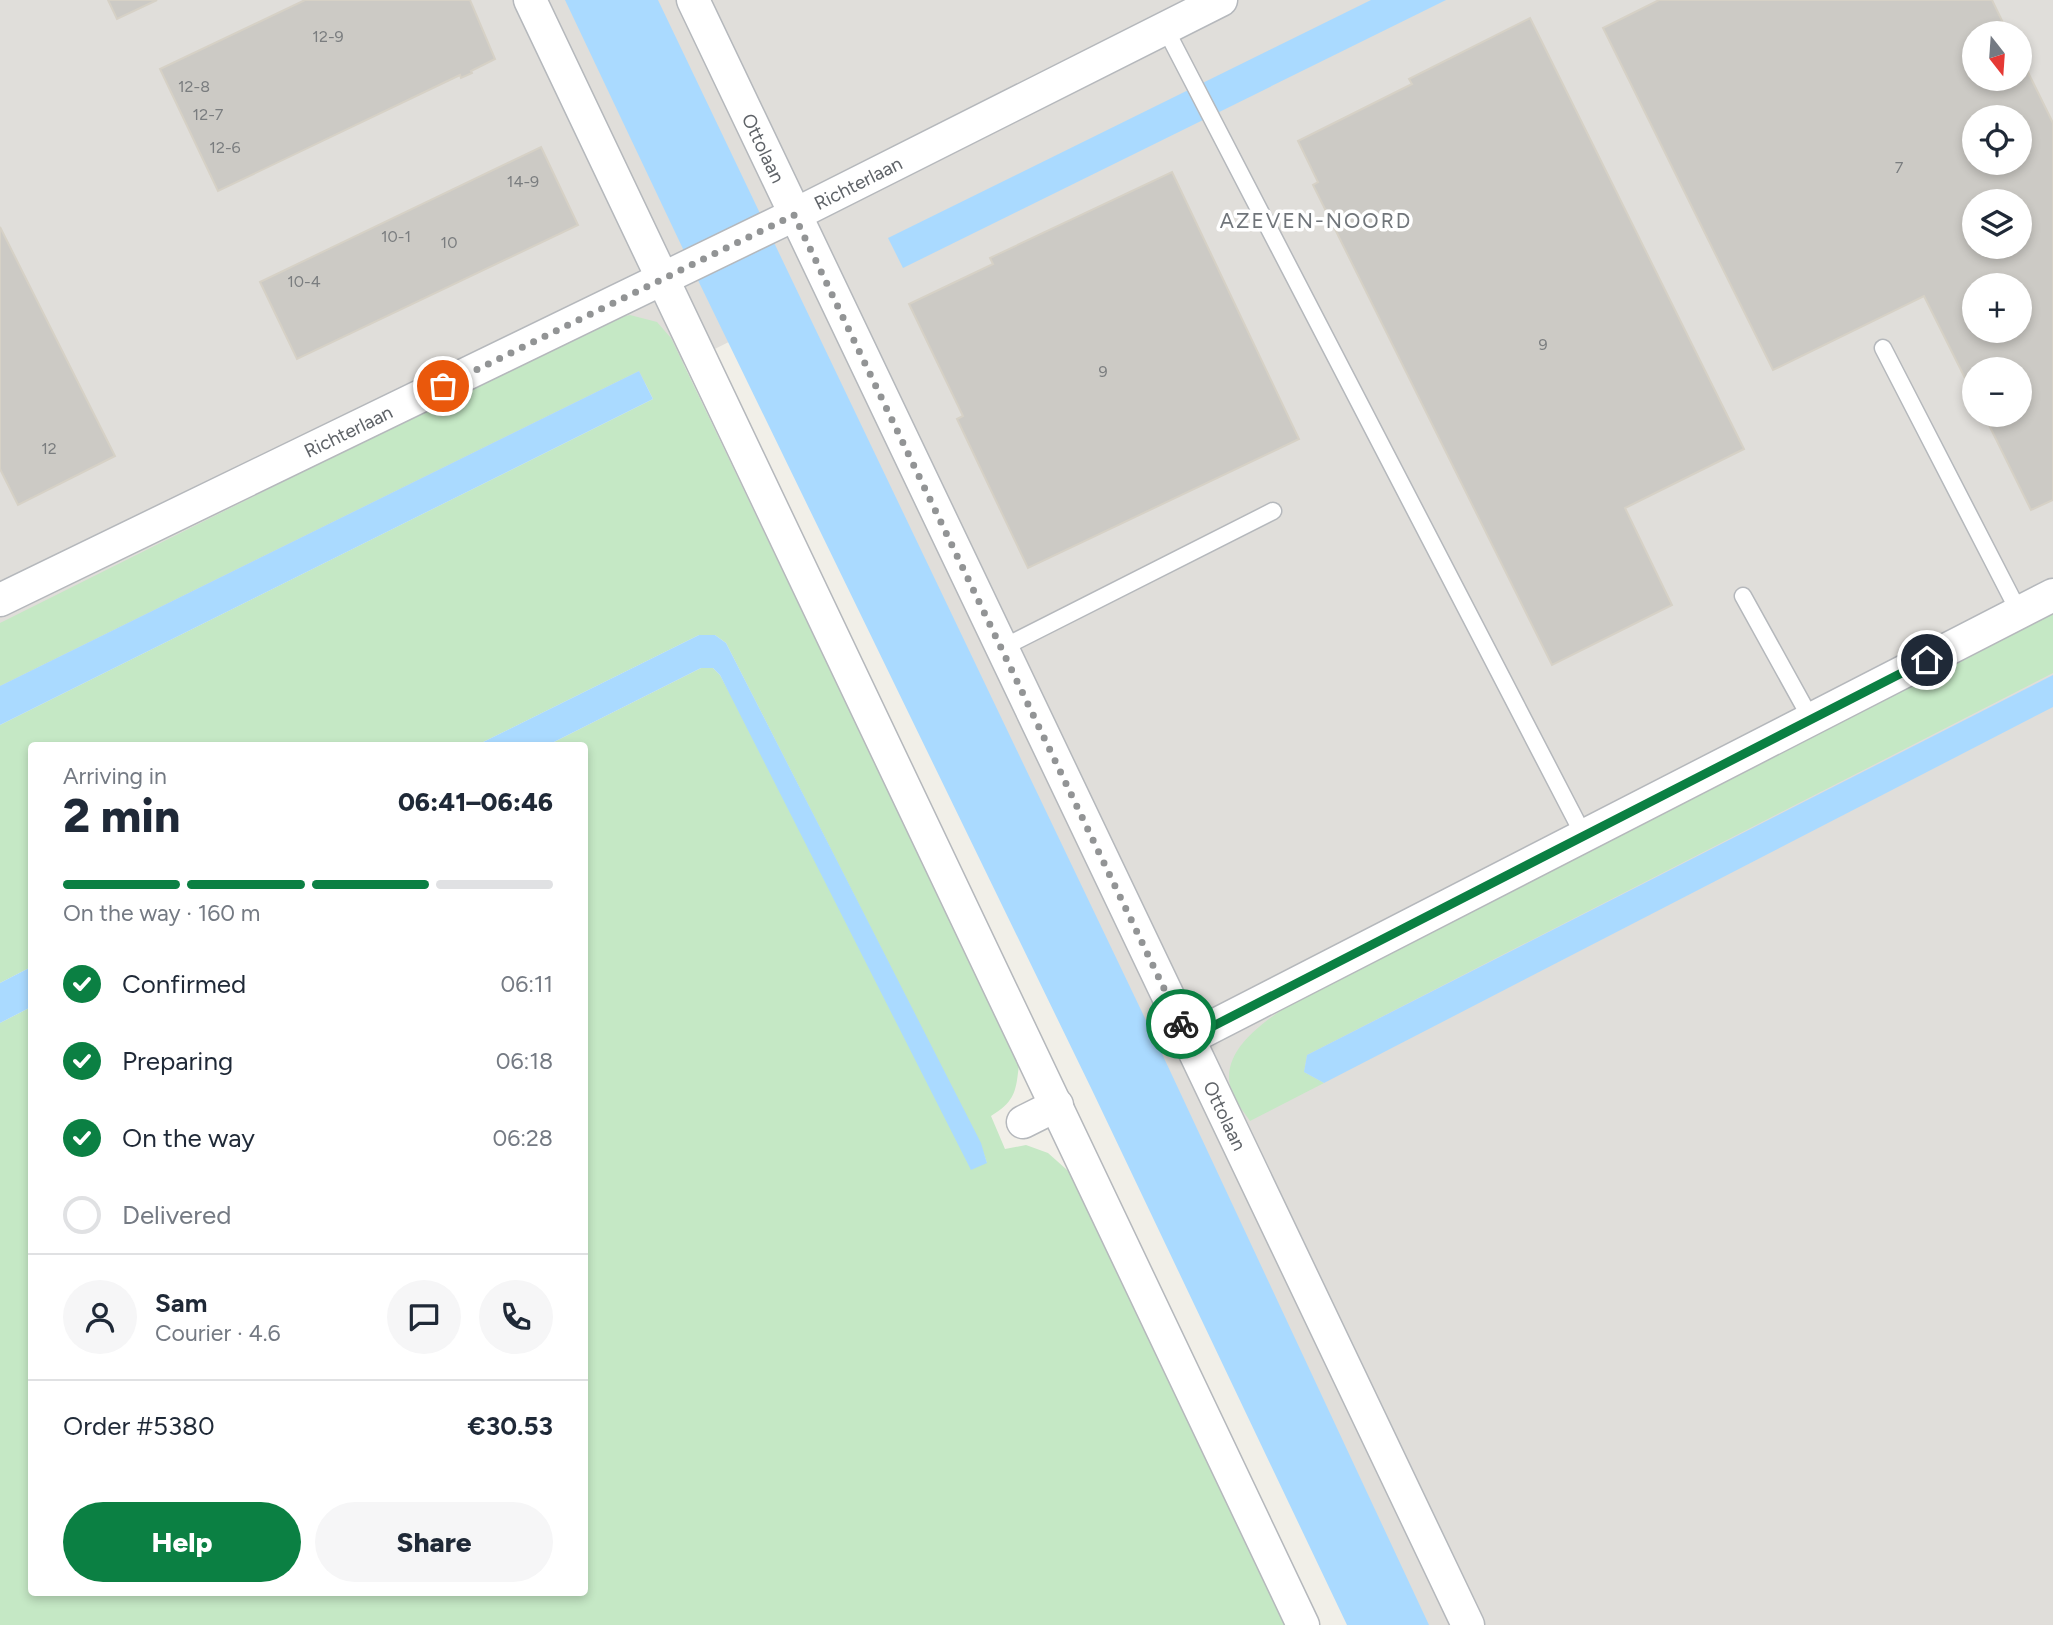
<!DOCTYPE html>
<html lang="en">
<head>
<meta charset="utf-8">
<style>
	:root { --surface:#fff; --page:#f6f6f7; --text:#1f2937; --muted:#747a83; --line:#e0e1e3; --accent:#0b8043 }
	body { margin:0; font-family:Figtree,sans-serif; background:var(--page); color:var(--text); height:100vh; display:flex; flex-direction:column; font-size:26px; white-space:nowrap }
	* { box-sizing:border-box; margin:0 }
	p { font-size:23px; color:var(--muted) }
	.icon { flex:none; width:38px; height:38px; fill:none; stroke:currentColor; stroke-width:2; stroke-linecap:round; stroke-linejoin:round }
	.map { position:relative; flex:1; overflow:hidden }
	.side { position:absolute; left:28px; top:742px; width:560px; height:854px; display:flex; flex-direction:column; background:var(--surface); border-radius:7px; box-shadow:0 4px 10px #0003 }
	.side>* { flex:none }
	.needle { width:46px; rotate:163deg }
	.fabs { position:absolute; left:1962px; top:21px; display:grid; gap:14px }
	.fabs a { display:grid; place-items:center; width:70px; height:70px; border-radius:50%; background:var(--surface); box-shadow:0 4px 10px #0003; font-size:35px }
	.pin { position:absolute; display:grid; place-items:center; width:60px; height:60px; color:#fff; margin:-30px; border:4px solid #fff; border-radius:50%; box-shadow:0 2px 7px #0007 }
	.courier { position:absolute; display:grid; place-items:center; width:70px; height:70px; margin:-35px; border:5px solid #0b8043; border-radius:50%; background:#fff; color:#222; box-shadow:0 2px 9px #0007 }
	.head em { font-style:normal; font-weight:800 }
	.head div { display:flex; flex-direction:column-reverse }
	.head { display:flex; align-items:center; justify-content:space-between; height:119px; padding:0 35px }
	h1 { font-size:46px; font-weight:800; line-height:52px }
	.bar { display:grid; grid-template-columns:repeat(4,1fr); gap:10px 7px; align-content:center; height:84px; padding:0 35px }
	.bar i { height:9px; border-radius:5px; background:var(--line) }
	.bar .current { background:var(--accent) }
	.bar p { grid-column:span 4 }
	.line { display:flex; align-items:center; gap:18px; padding:0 35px; border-top:2px solid var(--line) }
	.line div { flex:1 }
	.round { display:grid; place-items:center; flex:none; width:74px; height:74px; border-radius:37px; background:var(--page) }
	ol { padding:0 35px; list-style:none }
	li { display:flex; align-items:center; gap:21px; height:77px }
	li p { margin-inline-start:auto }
	li .icon { padding:7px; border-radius:50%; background:var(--accent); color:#fff; stroke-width:4 }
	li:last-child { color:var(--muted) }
	li i { width:38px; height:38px; border:4px solid var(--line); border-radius:50% }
	.cta { display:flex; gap:14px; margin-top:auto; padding:14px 35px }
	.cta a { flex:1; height:80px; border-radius:42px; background:var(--accent); color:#fff; font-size:28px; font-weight:800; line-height:80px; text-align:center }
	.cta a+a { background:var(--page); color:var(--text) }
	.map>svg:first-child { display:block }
	.industrial { fill:#e0deda; fill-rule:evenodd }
	.green { fill:#c5e8c5 }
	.water { fill:#aadaff }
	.building { fill:#cccac5; stroke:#d6d1c6; stroke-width:2; fill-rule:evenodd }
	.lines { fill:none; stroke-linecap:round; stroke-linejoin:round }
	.lane-casing { stroke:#b5b8bc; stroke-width:19 }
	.street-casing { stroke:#b5b8bc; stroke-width:35 }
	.lane { stroke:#fff; stroke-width:16 }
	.street { stroke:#fff; stroke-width:32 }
	.done { stroke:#929495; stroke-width:7; stroke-dasharray:0 12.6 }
	.route { stroke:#0b8043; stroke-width:9 }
	.labels { text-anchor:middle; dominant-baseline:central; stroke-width:7; stroke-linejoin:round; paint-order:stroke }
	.number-label { font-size:16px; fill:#7a7d7f }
	.street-label { font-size:19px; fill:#5f6368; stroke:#fff }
	.neighbourhood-label { font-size:21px; letter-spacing:2px; fill:#70757a; stroke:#fff }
</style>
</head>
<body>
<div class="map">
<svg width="2053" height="1625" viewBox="0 0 2053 1625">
	<rect width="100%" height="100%" fill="#f1efe8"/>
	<path class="industrial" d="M0,0H2053V1625H1382L765,324L0,704ZM1974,33H2020V79H1974ZM1974,117H2020V163H1974ZM1974,201H2020V247H1974ZM1974,285H2020V331H1974ZM1974,369H2020V415H1974Z"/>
	<path class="green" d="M630,315L657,322L671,338L1019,1064C1016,1092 1015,1101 991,1116L1005,1149L1026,1145L1048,1153L1075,1177L1287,1625H0V1023L31,1007L32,1592H584V746L548,745L701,668H713L720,675L987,1163L980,1143L726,643L715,635H699L477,745L32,746L31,967L0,983V725L653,399L639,371L0,686V623L607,320Z
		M2053,614V673L1307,1055L1304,1072L1324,1083L1250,1121C1244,1112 1235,1102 1232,1093C1218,1055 1257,1027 1283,1009Z"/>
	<path class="water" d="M565,0H658L1164,1058L1429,1625H1347L1092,1090L693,270Z
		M1371,0H1446L903,268L888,238Z
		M639,371L653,399L0,725V686Z
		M699,635H715L726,643L981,1143L987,1163L971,1170L720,675L713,668H701L548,745H477Z
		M2053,675V707L1324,1083L1304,1072L1307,1055Z
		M31,967V1007L0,1023V983Z"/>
	<path class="building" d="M108,0H157L117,19Z
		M305,0H470L495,59L471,71L472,73L461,78L460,75L218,191L160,69Z
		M1659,0H1992L2008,33H1974V79H2020V56L2053,123V500L2031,510L1984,415H2020V369H1974V396L1924,296L1773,370L1603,28ZM1974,117H2020V163H1974ZM1974,201H2020V247H1974ZM1974,285H2020V331H1974Z
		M1530,18L1744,449L1625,508L1672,605L1552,665L1313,185L1318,182L1298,141L1412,84L1409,79Z
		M541,147L578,225L297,359L260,282Z
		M1172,172L1299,439L1028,568L957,419L963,416L909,304L993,264L990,258Z
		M0,227L115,456L18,505L0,469Z"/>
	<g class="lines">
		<g class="lane-casing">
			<path id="lane" d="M1165,28L1584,836
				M1883,348L2019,612
				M1743,596L1811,719
				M1002,648L1273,511"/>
		</g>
		<g class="street-casing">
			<g id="street">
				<path d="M530,0L1303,1625"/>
				<path id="s1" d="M693,0L1468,1625"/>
				<path id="s2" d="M0,600L794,215L1221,0"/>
				<path d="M1188,1039L2053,595"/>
				<path d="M1023,1122L1057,1105"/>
			</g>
		</g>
		<use href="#lane" class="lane"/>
		<use href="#street" class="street"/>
	</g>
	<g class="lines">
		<path class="done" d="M443,386L794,215L1181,1024"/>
		<path class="route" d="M1181,1024L1188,1039L1927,660"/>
	</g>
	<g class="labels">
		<g class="number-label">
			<text x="328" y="36">12-9</text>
			<text x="194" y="86">12-8</text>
			<text x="208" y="114">12-7</text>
			<text x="225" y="147">12-6</text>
			<text x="1899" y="167">7</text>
			<text x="523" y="181">14-9</text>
			<text x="396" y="236">10-1</text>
			<text x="449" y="242">10</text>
			<text x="304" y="281">10-4</text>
			<text x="1543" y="344">9</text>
			<text x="1103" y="371">9</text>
			<text x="49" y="448">12</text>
		</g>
		<g class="street-label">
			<text stroke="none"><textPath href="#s1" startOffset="164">Ottolaan</textPath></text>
			<text stroke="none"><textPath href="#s2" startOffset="954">Richterlaan</textPath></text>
			<text stroke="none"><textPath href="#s2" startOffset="387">Richterlaan</textPath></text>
			<text stroke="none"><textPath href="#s1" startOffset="1236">Ottolaan</textPath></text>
		</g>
		<g class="neighbourhood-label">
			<text x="1316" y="220">AZEVEN-NOORD</text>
		</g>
	</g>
</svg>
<div class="fabs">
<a><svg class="needle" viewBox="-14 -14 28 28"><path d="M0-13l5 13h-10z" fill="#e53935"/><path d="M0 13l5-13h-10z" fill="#747a83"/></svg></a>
<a><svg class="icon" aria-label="locate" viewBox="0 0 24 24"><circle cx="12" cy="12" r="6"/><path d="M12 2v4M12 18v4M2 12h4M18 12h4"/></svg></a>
<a><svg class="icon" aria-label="layers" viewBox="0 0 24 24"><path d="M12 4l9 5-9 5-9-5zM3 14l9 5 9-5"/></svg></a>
<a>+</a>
<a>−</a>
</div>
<div class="pin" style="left:443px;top:386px;background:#ea580c"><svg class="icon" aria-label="bag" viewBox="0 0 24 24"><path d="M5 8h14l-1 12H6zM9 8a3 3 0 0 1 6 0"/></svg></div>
<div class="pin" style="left:1927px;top:660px;background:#1f2937"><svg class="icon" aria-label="home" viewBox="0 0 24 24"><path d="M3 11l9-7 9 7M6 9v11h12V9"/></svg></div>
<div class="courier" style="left:1181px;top:1024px"><svg class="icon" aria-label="bike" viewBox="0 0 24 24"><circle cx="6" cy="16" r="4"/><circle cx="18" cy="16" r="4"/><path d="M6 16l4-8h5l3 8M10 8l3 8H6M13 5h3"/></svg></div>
<section class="side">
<div class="head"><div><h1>2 min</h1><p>Arriving in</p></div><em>06:41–06:46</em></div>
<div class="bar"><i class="current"></i><i class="current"></i><i class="current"></i><i></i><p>On the way · 160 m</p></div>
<ol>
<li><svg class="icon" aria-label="check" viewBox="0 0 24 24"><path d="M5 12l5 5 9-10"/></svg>Confirmed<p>06:11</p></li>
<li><svg class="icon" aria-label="check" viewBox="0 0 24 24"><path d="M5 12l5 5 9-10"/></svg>Preparing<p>06:18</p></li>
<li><svg class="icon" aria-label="check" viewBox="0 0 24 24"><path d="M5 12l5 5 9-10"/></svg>On the way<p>06:28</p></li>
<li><i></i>Delivered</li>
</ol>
<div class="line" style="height:126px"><a class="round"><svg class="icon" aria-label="person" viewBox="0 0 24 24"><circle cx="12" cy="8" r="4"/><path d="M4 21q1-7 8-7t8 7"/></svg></a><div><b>Sam</b><p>Courier · 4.6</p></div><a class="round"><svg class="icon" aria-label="chat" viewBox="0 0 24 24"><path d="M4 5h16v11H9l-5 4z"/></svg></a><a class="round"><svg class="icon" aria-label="phone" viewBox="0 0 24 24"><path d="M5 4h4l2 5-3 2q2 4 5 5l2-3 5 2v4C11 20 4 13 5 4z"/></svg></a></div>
<div class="line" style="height:91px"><div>Order #5380</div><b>€30.53</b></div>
<div class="cta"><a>Help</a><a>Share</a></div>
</section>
</div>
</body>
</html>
